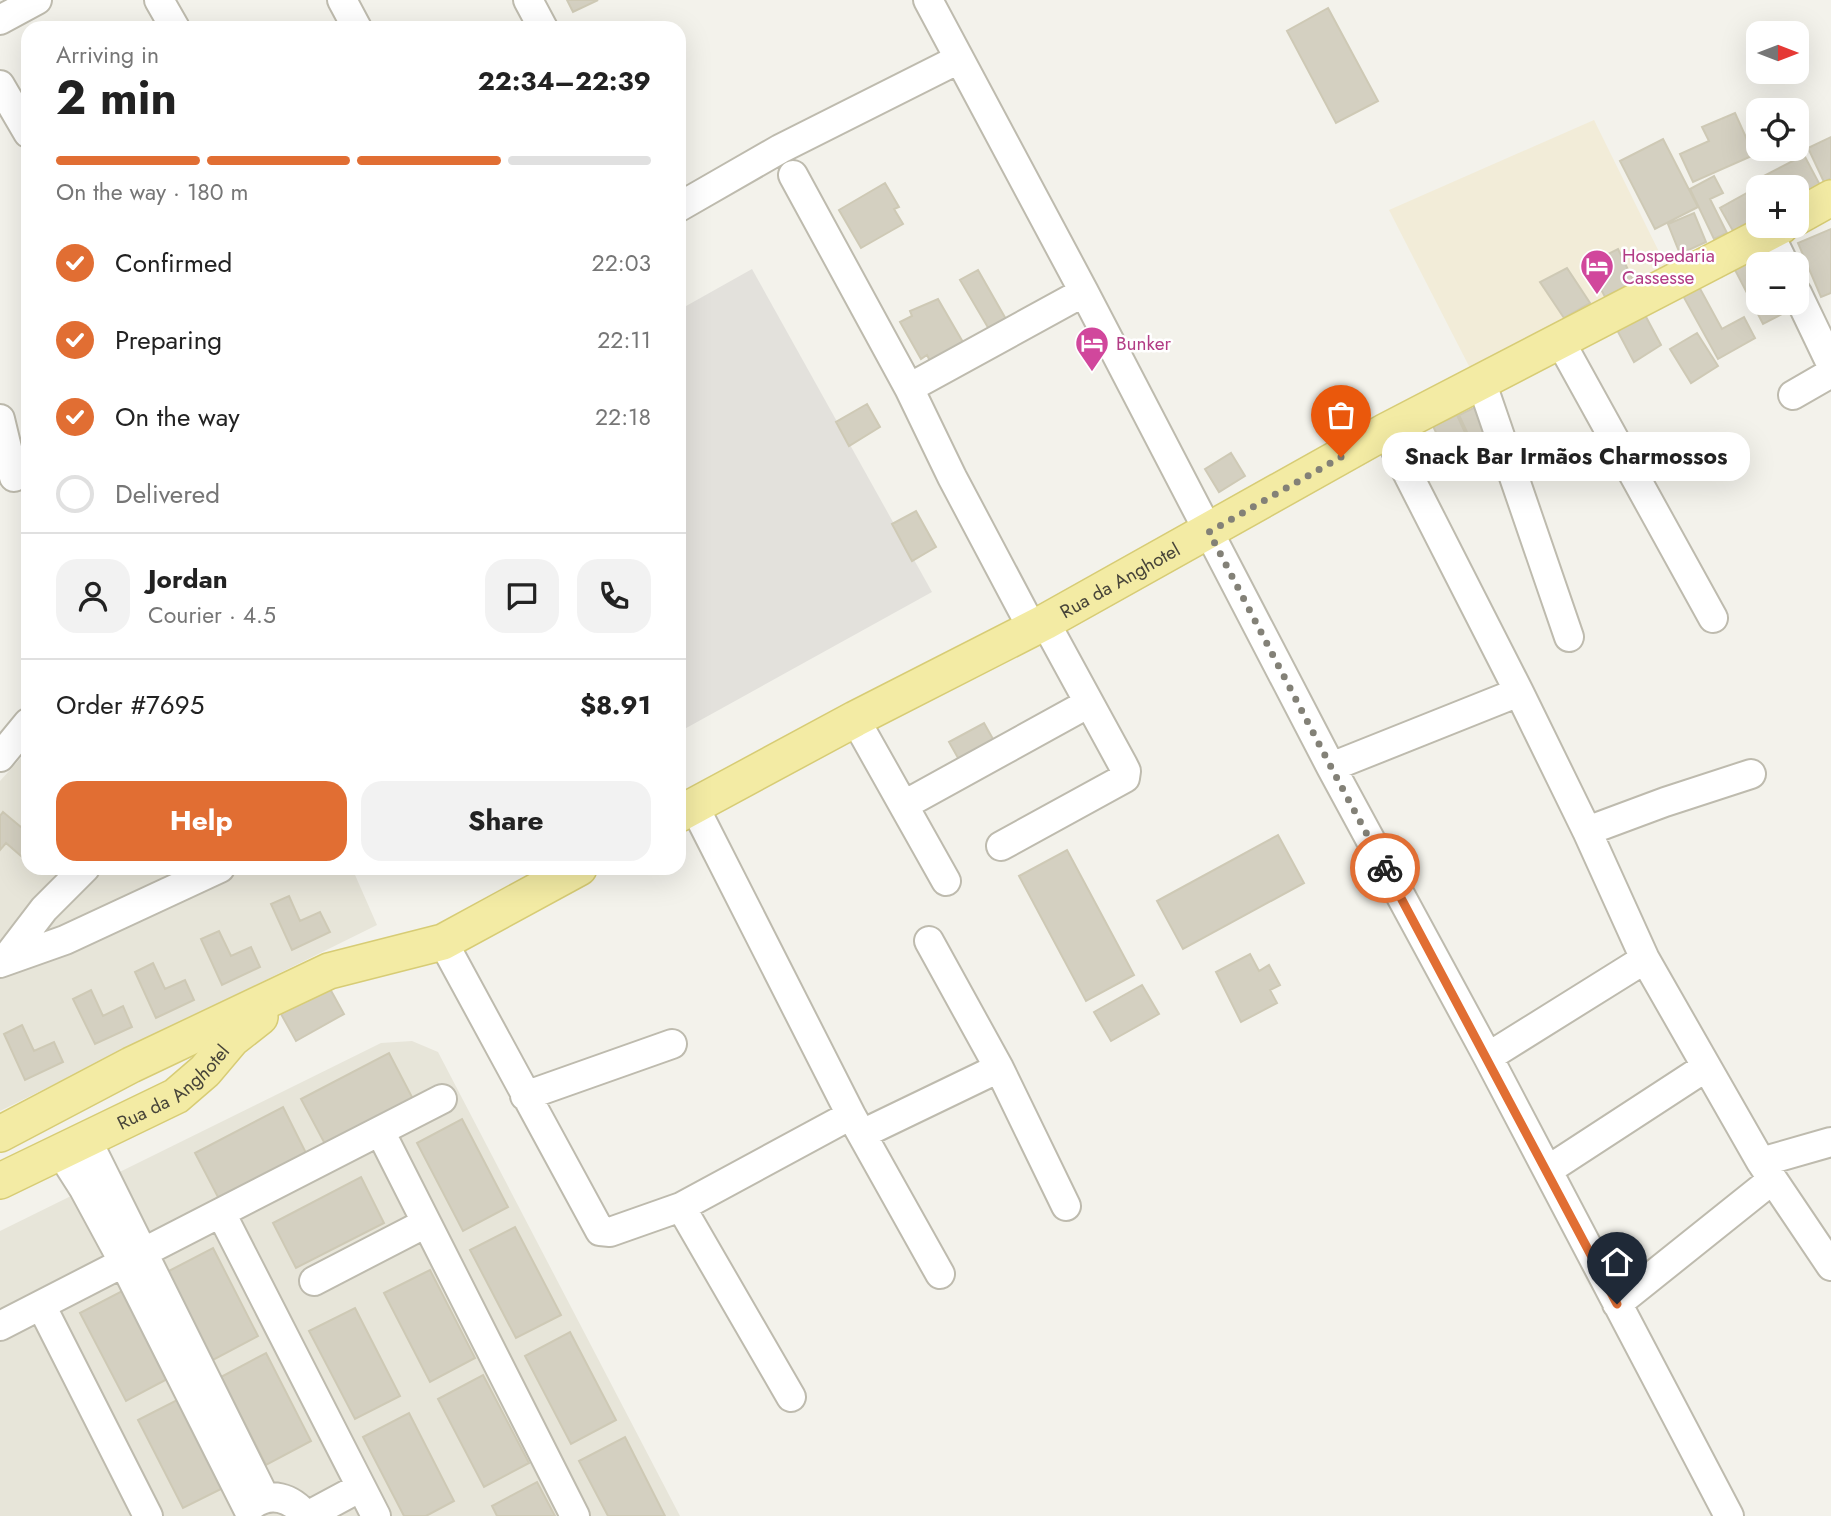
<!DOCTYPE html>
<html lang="en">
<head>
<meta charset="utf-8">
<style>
	:root { --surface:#fff; --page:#f2f2f2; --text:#222; --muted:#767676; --line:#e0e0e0; --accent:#e16e33 }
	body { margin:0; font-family:Jost,sans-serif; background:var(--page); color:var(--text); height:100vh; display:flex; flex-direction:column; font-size:26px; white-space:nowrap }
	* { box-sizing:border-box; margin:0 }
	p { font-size:23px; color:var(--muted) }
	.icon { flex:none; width:38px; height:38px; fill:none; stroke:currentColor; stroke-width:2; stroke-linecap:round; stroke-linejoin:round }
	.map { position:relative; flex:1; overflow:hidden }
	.sheet { position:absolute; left:21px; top:21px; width:665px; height:854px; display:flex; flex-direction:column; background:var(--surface); border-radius:21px; box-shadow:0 7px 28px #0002 }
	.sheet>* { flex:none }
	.needle { width:46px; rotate:90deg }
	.fabs { position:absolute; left:1746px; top:21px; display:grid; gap:14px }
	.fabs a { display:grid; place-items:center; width:63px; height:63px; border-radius:14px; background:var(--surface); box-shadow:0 7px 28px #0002; font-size:35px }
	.pin { position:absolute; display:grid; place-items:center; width:60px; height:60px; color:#fff; margin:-72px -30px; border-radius:50% 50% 50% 0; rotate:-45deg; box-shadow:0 0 7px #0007 }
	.pin .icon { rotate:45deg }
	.courier { position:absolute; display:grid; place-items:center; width:70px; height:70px; margin:-35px; border:5px solid #e16e33; border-radius:50%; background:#fff; color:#222; box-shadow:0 2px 9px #0007 }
	.bubble { position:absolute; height:49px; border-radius:21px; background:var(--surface); box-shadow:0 7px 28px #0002; font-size:23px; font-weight:700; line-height:49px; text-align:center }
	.headline em { font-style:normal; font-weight:700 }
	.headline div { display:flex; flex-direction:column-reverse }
	.headline { display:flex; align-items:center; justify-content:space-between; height:119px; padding:0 35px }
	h1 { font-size:46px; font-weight:700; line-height:52px }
	.bar { display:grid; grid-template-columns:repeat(4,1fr); gap:10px 7px; align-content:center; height:84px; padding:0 35px }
	.bar i { height:9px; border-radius:5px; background:var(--line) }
	.bar .active { background:var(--accent) }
	.bar p { grid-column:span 4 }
	.line { display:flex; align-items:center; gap:18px; padding:0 35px; border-top:2px solid var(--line) }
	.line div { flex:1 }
	.round { display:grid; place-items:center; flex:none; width:74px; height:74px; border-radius:21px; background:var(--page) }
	ol { padding:0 35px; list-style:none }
	li { display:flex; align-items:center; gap:21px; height:77px }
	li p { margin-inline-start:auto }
	li .icon { padding:7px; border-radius:50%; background:var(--accent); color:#fff; stroke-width:4 }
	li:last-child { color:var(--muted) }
	li i { width:38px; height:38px; border:4px solid var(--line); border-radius:50% }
	.primary-button { display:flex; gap:14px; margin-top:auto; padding:14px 35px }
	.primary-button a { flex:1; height:80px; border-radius:21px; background:var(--accent); color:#fff; font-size:28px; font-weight:700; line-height:80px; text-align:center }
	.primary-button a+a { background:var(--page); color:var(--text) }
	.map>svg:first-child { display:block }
	.residential { fill:#e7e5d9 }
	.commercial { fill:#f2ecd8 }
	.industrial { fill:#e3e1dc }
	.building { fill:#d4d0c1; stroke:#cec9b5; stroke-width:2 }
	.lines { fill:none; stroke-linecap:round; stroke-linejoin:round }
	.minor-casing { stroke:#bebbae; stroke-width:32 }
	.major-casing { stroke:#d7cc75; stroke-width:38 }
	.minor { stroke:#fff; stroke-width:28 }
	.major { stroke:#f3eba4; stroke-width:35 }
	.done { stroke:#838177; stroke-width:7; stroke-dasharray:0 12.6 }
	.route { stroke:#e16e33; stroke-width:9 }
	.labels { text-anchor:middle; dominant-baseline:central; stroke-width:5; stroke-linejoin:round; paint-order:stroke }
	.hotel-label { font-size:19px; fill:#b23c85; stroke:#fff; text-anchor:start }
	.street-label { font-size:19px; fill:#474439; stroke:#fff }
</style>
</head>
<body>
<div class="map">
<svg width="1831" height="1516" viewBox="0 0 1831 1516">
	<rect width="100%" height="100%" fill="#f3f2eb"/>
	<path class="residential" d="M28,750V868H352L377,925L0,1111V781Z
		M412,1041L438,1052L680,1516H0V1231L381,1043Z"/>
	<path class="commercial" d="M1594,120L1666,266L1472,372L1389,210Z"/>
	<path class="industrial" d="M752,269L932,592L679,732V310Z"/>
	<path class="building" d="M567,0H598L573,12Z
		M1328,8L1378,101L1336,123L1287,31Z
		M1735,113L1754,155L1693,182L1680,154L1709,141L1702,127Z
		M1831,137V178L1824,182L1808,148Z
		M1663,139L1698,207L1655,229L1620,161Z
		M1804,155L1821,187L1797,199V187H1762L1758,179Z
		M1714,176L1723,193L1710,199L1727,233L1714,239L1690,189Z
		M885,183L899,207L894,209L903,224L861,248L839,210Z
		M1754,189L1759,197V216L1733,231L1720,208Z
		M1694,213L1706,242L1680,254L1668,224Z
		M1831,229V293L1821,297L1798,243Z
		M1773,248L1781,264H1759V303L1801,304L1763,324L1734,268Z
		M1618,249L1634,282L1605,297L1588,264Z
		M1567,268L1590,303L1564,318L1540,282Z
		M978,270L1007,321L990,331L960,280Z
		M1698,285L1722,329L1744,317L1755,338L1718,359L1682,294Z
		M938,299L964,344L931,363L927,355L921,359L900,322L912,316L910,311Z
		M1645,315L1661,345L1634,362L1616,328Z
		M1697,333L1718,366L1691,383L1670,349Z
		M1484,403L1504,449L1480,460L1459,415Z
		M867,404L880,427L849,446L836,422Z
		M1457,415L1478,461L1454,472L1433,426Z
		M1231,453L1245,476L1219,492L1205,469Z
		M916,511L936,547L912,561L892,524Z
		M984,723L997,746L962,765L949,742Z
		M3,812L28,833V862L6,843L0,850V816Z
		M1278,835L1304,883L1183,949L1157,901Z
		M1067,850L1134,975L1086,1001L1019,876Z
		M289,896L300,921L320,912L330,932L292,950L271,904Z
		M219,931L231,956L251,947L260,967L222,985L201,939Z
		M1250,954L1259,971L1269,965L1280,985L1270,990L1277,1003L1241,1022L1216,972Z
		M153,963L165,989L185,980L194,1000L156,1018L135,972Z
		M1142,985L1159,1014L1111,1041L1094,1012Z
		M329,987L344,1014L296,1041L281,1014Z
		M91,990L103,1016L123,1006L132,1027L95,1044L73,999Z
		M22,1025L34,1051L54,1042L63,1062L25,1080L4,1034Z
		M389,1053L413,1099L325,1144L301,1099Z
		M283,1107L306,1153L219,1199L195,1153Z
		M462,1119L508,1207L463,1231L417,1143Z
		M361,1177L384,1223L296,1268L273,1223Z
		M515,1227L561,1315L516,1338L470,1250Z
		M213,1248L258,1336L213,1360L167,1272Z
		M430,1270L475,1358L430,1382L384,1293Z
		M126,1289L171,1377L126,1401L80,1313Z
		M355,1308L400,1396L355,1419L309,1331Z
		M570,1332L616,1420L571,1444L525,1356Z
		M266,1353L311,1441L266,1465L221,1377Z
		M483,1375L529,1463L484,1487L438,1399Z
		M183,1397L229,1485L183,1508L138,1420Z
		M409,1413L454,1501L426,1516H404L363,1437Z
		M625,1437L665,1516H608L579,1461Z
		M537,1482L555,1516H497L492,1506Z"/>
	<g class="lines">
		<g class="minor-casing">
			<path id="minor" d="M159,0L175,28
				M342,0L357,28
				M528,0L543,28
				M928,0L1084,292L1331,767L1488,1057L1729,1516
				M0,20L37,0
				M0,85L28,133
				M793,175L909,388L952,477L1032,628
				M679,207L780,149L959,59
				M1769,233L1784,264
				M1797,293L1831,364
				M1560,341L1713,618
				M1481,381L1569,637
				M909,388L1084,292
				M1793,395L1831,373
				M0,419L14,477
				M1386,431L1519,692L1587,831L1645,959L1761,1162L1831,1266
				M855,719L946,881
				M0,757L28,723
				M1331,767L1519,692
				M904,805L1089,703
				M694,806L851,1115L940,1274
				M1587,831L1665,802L1751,774
				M1001,846L1125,778L1126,771L1123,765L1045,622
				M929,941L999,1068L1066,1206
				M443,942L600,1231L610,1232L681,1207L851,1115
				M5,960L44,909L85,868
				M0,963L65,940L220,868
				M1488,1057L1645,959
				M525,1096L672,1044
				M380,1131L575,1516
				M862,1134L999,1068
				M87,1140L265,1498
				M61,1153L84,1189L124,1263L248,1509
				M1761,1162L1831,1142
				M1548,1170L1706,1067
				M681,1207L791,1397
				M221,1213L376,1516
				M314,1281L426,1223
				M1617,1304L1772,1180
				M41,1305L148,1516
				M0,1326L442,1099
				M251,1506C270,1490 292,1498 306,1516
				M307,1516L361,1487"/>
		</g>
		<g class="major-casing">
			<g id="major">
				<path d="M1797,217L1831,198"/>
				<path id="s1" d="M679,814L855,719L1045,622L1386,431L1781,226"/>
				<path d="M0,1134L131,1065L329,971L443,942L579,868"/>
				<path id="s2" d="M0,1181L176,1096L205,1071L232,1039L260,1017"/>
			</g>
		</g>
		<use href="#minor" class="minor"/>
		<use href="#major" class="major"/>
	</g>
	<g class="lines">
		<path class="done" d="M1341,457L1209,532L1331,767L1385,868"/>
		<path class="route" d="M1385,868L1617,1304"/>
	</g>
	<defs>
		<g id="hotel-pin" transform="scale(1.75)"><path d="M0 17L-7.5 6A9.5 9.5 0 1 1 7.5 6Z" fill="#d1479c" stroke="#fff"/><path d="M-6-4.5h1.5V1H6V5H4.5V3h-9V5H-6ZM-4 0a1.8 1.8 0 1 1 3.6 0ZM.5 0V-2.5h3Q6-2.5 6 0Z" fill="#fff"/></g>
	</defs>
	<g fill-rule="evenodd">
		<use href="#hotel-pin" x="1597" y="266"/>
		<use href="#hotel-pin" x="1092" y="343"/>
	</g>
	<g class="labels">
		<g class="hotel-label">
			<text x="1622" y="255">Hospedaria<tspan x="1622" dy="22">Cassesse</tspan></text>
			<text x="1116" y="343">Bunker</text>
		</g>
		<g class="street-label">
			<text stroke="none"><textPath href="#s1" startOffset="499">Rua da Anghotel</textPath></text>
			<text stroke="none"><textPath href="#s2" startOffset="198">Rua da Anghotel</textPath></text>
		</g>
	</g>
</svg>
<div class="fabs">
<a><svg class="needle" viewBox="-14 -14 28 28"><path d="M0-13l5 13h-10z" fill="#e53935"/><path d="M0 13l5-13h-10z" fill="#767676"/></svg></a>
<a><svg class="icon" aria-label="locate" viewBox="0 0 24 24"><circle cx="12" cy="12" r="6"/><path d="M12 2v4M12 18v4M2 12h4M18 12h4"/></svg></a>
<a>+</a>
<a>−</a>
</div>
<div class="pin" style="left:1341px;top:457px;background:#ea580c"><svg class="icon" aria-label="bag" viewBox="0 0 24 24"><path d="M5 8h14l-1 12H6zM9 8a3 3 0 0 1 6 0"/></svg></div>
<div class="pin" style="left:1617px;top:1304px;background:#1f2937"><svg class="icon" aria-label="home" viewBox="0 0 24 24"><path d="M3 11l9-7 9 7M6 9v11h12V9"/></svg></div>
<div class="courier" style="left:1385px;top:868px"><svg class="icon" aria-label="bike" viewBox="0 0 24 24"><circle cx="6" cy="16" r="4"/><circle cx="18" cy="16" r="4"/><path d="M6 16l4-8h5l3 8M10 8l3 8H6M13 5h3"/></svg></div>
<div class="bubble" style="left:1382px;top:432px;width:368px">Snack Bar Irmãos Charmossos</div>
<section class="sheet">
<div class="headline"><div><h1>2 min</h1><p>Arriving in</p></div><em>22:34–22:39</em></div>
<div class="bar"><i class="active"></i><i class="active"></i><i class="active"></i><i></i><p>On the way · 180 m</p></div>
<ol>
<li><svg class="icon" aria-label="check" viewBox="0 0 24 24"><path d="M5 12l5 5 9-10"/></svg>Confirmed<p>22:03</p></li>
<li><svg class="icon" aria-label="check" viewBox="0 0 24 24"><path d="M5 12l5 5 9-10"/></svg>Preparing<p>22:11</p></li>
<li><svg class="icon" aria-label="check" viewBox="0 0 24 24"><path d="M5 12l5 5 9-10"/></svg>On the way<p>22:18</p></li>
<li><i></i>Delivered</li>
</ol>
<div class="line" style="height:126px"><a class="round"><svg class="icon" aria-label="person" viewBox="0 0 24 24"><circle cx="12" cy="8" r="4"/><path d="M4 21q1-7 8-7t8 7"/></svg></a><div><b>Jordan</b><p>Courier · 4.5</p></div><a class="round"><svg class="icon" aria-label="chat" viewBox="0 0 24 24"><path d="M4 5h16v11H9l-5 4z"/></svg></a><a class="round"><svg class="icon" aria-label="phone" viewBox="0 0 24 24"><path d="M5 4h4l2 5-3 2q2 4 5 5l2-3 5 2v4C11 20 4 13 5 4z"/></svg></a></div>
<div class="line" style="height:91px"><div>Order #7695</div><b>$8.91</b></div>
<div class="primary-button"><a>Help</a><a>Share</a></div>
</section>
</div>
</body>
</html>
